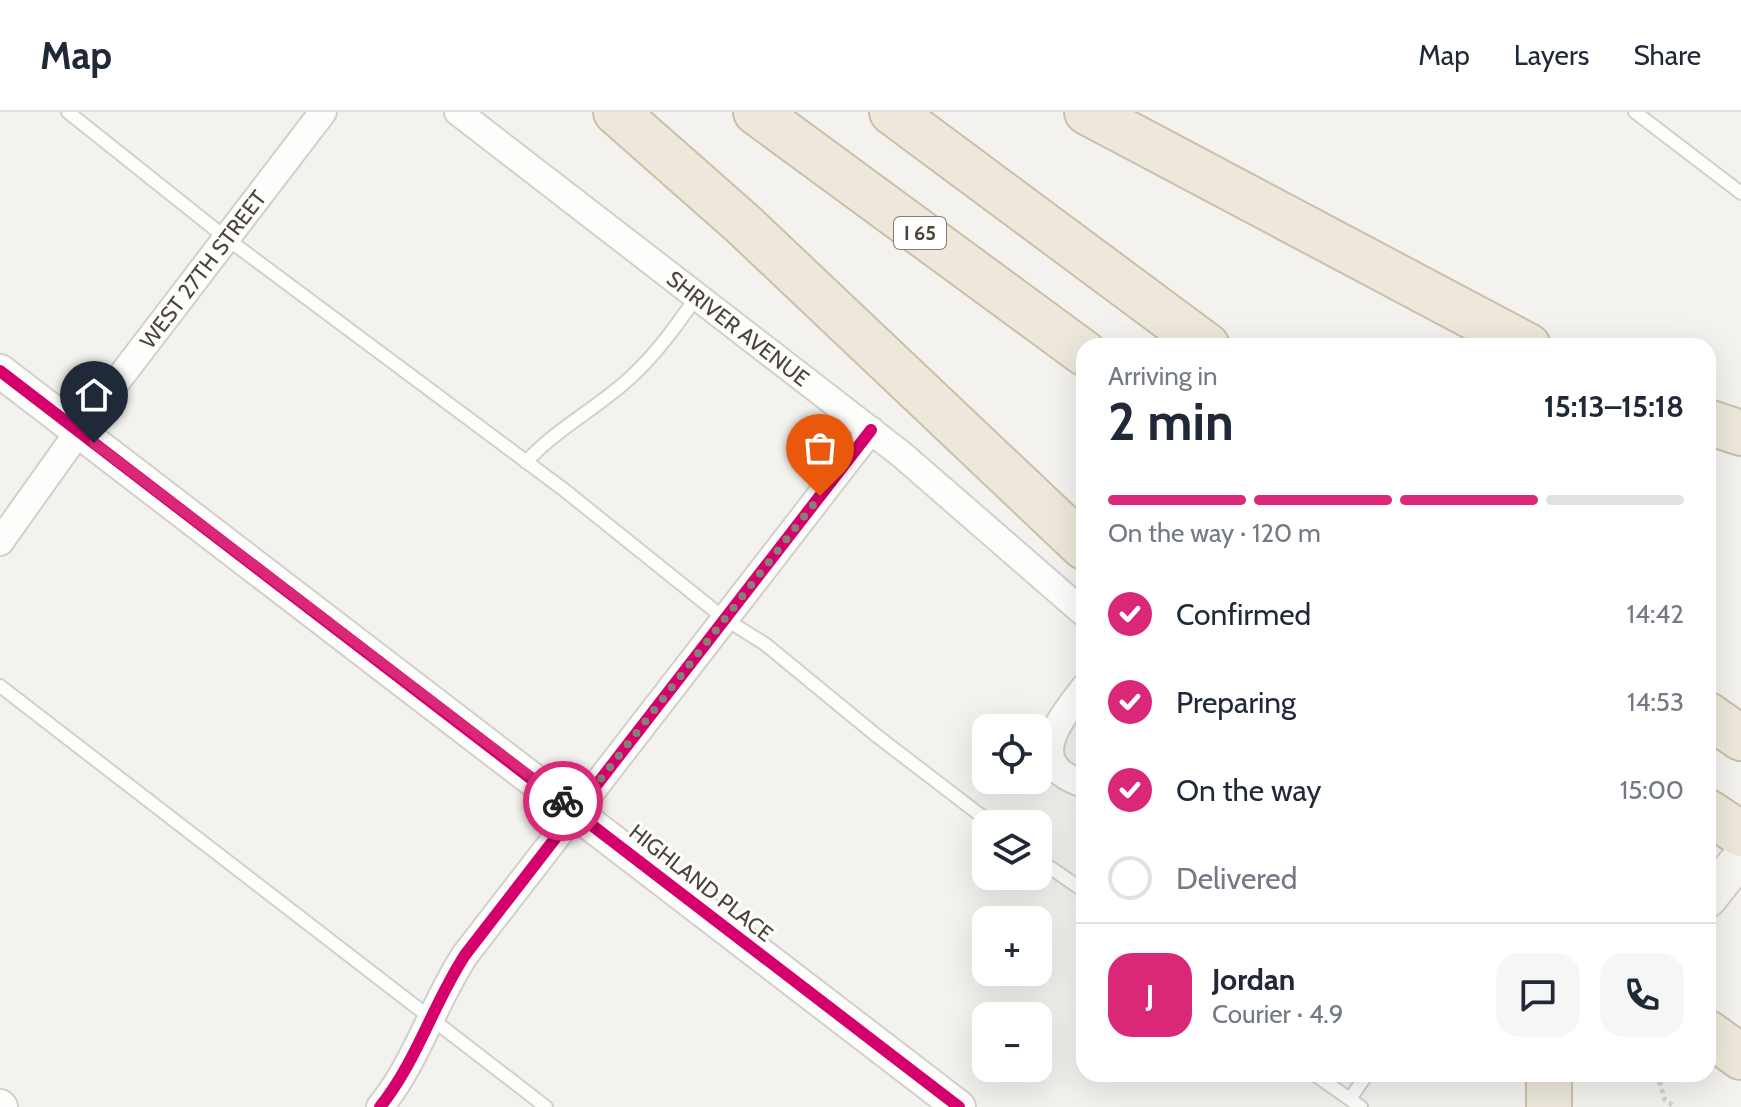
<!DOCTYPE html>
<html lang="en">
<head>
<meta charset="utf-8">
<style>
	:root { --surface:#fff; --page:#f6f6f7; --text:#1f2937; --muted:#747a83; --line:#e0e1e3; --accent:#db2777 }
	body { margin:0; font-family:Cabin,sans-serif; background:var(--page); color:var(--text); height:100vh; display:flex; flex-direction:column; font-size:30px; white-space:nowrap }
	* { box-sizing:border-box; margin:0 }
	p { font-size:26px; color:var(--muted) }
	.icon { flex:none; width:44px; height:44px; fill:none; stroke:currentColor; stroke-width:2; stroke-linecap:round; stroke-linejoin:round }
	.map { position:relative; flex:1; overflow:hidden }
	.sheet { position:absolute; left:1076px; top:226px; width:640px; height:744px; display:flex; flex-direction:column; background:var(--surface); border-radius:24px; box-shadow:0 8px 32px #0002 }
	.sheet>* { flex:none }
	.fabs { position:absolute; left:972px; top:602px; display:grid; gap:16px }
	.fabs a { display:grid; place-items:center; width:80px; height:80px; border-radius:16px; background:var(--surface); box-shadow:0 8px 32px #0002; font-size:40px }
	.pin { position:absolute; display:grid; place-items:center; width:68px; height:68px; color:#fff; margin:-82px -34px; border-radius:50% 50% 50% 0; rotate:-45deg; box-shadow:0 0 8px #0007 }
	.pin .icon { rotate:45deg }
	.courier { position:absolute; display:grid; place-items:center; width:80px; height:80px; margin:-40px; border:6px solid #db2777; border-radius:50%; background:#fff; color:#222; box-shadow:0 2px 10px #0007 }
	.summary em { font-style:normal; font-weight:800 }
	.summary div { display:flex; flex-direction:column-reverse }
	.summary { display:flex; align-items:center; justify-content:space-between; height:136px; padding:0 32px }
	h1 { font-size:52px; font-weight:800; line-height:60px }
	.bar { display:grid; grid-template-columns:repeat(4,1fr); gap:12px 8px; align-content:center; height:96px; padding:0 32px }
	.bar i { height:10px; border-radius:6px; background:var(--line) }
	.bar .active { background:var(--accent) }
	.bar p { grid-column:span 4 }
	.line { display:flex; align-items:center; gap:20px; padding:0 32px; border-top:2px solid var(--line) }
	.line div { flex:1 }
	.round { display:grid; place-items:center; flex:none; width:84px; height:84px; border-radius:24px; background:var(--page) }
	ol { padding:0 32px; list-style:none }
	li { display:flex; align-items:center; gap:24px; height:88px }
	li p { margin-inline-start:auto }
	li .icon { padding:8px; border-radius:50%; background:var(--accent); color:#fff; stroke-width:4 }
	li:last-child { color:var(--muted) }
	li i { width:44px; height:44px; border:4px solid var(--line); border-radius:50% }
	header { display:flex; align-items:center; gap:48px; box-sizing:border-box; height:112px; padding:0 40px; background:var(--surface); border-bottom:2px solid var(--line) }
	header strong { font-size:38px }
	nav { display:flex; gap:44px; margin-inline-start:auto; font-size:28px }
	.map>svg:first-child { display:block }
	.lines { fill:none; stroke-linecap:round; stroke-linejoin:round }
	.service-casing { stroke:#d2d0cb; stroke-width:16 }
	.minor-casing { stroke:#d2d0cb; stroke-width:30 }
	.tertiary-casing { stroke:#d2d0cb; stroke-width:36 }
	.secondary-casing { stroke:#d3cfc5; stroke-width:40 }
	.motorway-casing { stroke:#ccbfa9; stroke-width:48 }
	.path { stroke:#d3d2cc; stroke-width:5; stroke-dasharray:4 4; stroke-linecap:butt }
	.service { stroke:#fdfdfc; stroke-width:12 }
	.minor { stroke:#fdfdfc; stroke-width:26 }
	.tertiary { stroke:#fdfdfc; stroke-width:32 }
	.secondary { stroke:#f7f6f1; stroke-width:36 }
	.motorway { stroke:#ede8db; stroke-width:44 }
	.cycleway-casing { stroke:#fff; stroke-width:17 }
	.cycleway { stroke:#d6006c; stroke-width:12 }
	.done { stroke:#868178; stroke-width:8; stroke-dasharray:0 14.4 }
	.route { stroke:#db2777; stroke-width:10 }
	.labels { text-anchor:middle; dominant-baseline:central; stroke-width:6; stroke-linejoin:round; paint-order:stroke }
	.shield { fill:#fff; stroke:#817c74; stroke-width:2 }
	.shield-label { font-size:20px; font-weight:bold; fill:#4b4439 }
	.street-label { font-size:22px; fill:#4b4439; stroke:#fff }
</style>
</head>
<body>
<header>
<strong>Map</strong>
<nav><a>Map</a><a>Layers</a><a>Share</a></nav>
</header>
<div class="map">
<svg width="1741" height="995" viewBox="0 0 1741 995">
	<rect width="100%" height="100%" fill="#f4f2ee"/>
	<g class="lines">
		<g class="service-casing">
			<path id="service" d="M68,0L226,126L563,377L725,507L765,532L877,624L992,712
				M1635,0L1741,81
				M526,350C557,316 598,296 631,265C657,241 677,213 697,184
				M0,574L546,995
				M1038,747L1084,779
				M1314,962L1361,995
				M1350,987L1367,962"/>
		</g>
		<g class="minor-casing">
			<g id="minor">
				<path id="s1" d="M458,0L901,342L1084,501"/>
				<path id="s2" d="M0,430L79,319L323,0"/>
				<path d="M1084,576C1059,609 1022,652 1084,672"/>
				<path d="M380,995C417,949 433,892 465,843L871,318"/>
			</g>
		</g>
		<g class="tertiary-casing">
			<path id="tertiary" d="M0,259L959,995
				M0,994L1,995"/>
		</g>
		<g class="secondary-casing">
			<path id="secondary" d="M1708,787L1741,745"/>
		</g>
		<g class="motorway-casing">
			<path id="motorway" d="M616,0L743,112L1084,435
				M756,0L1084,241
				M892,0L1207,234
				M1087,0L1528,234
				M1708,310L1741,321
				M1708,603L1741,626
				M1708,700L1741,722
				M1708,921L1741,945
				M1549,962V995"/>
		</g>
		<path class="path" d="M1657,962L1665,988L1675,995"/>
		<use href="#service" class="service"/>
		<use href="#minor" class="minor"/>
		<use href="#tertiary" class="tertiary"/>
		<use href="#secondary" class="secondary"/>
		<use href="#motorway" class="motorway"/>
		<g class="cycleway-casing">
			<path id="cycleway" d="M0,259L959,995
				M380,995C417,949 433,892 465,843L871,318"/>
		</g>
		<use href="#cycleway" class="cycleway"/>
	</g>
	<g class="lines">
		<path class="done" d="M563,689L576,699L820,384"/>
		<path class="route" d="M94,331L563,689"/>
	</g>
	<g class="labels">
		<rect class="shield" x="894" y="105" width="52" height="32" rx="6"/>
		<g class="shield-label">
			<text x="920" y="121">I 65</text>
		</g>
		<g class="street-label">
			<text stroke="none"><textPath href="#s2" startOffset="340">WEST 27TH STREET</textPath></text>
			<text stroke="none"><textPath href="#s1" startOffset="354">SHRIVER AVENUE</textPath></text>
			<text transform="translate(701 771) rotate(38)">HIGHLAND PLACE</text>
		</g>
	</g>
</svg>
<div class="fabs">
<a><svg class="icon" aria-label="locate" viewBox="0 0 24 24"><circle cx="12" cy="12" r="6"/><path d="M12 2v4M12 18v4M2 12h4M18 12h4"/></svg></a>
<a><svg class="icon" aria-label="layers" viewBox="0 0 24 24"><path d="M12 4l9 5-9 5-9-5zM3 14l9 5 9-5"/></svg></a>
<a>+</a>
<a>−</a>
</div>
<div class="pin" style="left:820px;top:384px;background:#ea580c"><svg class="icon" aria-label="bag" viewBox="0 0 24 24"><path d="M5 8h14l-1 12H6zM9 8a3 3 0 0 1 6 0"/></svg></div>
<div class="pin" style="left:94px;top:331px;background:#1f2937"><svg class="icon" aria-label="home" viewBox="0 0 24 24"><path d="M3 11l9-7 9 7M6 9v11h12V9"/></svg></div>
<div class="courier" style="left:563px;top:689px"><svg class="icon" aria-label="bike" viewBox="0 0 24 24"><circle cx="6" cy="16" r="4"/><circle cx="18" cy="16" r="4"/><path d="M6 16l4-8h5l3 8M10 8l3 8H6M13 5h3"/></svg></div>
<section class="sheet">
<div class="summary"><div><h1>2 min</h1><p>Arriving in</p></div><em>15:13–15:18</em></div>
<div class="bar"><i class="active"></i><i class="active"></i><i class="active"></i><i></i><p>On the way · 120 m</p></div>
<ol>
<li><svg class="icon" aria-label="check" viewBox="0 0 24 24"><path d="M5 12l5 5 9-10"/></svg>Confirmed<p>14:42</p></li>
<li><svg class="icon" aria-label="check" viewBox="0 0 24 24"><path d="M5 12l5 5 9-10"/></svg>Preparing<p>14:53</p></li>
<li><svg class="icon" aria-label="check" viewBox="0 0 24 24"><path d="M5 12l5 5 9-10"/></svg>On the way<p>15:00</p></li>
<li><i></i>Delivered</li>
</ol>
<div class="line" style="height:144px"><b class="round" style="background:var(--accent);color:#fff">J</b><div><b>Jordan</b><p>Courier · 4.9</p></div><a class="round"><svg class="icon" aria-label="chat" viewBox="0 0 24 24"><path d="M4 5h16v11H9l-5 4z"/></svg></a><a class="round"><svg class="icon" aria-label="phone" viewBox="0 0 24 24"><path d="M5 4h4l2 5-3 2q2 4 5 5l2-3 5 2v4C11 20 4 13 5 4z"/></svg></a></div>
</section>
</div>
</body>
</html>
